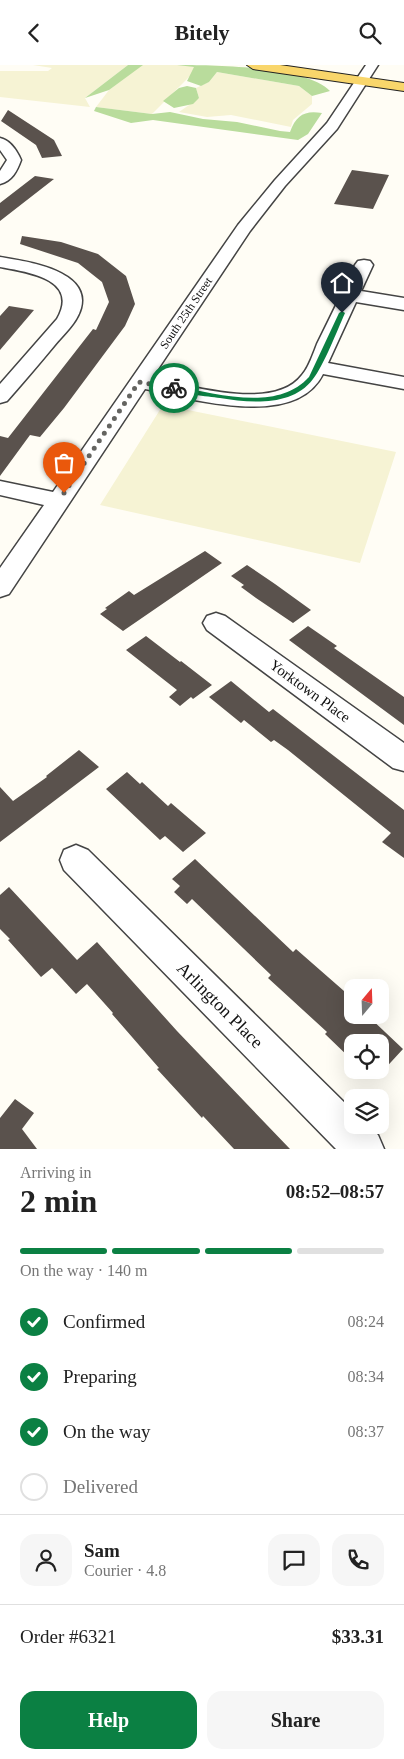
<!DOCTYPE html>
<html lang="en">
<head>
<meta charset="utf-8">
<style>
	:root { --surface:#fff; --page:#f6f6f6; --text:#222; --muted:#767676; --line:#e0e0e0; --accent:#0b8043 }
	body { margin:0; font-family:Georgia,serif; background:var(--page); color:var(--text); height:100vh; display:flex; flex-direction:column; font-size:19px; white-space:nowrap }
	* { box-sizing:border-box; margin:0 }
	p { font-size:16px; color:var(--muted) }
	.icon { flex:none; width:28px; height:28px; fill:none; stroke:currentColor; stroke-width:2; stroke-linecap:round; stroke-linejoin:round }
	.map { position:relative; height:1084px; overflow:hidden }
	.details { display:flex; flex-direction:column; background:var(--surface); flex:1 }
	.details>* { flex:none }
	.needle { width:32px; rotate:19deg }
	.controls { position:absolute; left:344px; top:914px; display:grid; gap:10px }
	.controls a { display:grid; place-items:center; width:45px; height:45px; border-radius:10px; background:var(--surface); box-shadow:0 5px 20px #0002; font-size:25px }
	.pin { position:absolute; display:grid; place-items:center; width:42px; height:42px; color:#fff; margin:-51px -21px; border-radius:50% 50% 50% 0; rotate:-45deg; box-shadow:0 0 5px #0007 }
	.pin .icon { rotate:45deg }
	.courier { position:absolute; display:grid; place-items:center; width:50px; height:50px; margin:-25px; border:4px solid #0b8043; border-radius:50%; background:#fff; color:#222; box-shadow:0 1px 6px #0007 }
	.overview em { font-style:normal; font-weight:700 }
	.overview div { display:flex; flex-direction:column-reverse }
	.overview { display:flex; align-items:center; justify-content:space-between; height:85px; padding:0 20px }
	h1 { font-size:32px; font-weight:700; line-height:38px }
	.bar { display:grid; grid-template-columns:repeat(4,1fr); gap:8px 5px; align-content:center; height:60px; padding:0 20px }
	.bar i { height:6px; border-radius:4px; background:var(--line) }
	.bar .on { background:var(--accent) }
	.bar p { grid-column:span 4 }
	.line { display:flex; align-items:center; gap:12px; padding:0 20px; border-top:1px solid var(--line) }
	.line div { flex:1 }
	.round { display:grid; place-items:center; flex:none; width:52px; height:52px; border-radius:15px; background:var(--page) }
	ol { padding:0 20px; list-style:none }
	li { display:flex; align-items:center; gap:15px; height:55px }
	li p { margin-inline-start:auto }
	li .icon { padding:5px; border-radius:50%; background:var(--accent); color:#fff; stroke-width:4 }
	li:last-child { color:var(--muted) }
	li i { width:28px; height:28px; border:2px solid var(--line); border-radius:50% }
	.primary-button { display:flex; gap:10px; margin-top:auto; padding:10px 20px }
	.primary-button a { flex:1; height:58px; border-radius:15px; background:var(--accent); color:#fff; font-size:20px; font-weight:700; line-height:58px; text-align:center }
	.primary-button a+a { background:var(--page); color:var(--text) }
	header { display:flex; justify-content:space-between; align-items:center; height:65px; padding:0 20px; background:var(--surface); font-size:22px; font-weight:700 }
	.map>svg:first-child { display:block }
	.farmland { fill:#f6f3d4 }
	.forest { fill:#b9dc9c }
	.building { fill:#5a524d }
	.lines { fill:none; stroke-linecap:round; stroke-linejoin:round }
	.minor-casing { stroke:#444; stroke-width:3 }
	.major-casing { stroke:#222; stroke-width:2 }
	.minor { fill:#fff; fill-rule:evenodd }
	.major { fill:#f9d66b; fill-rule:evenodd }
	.route { fill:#0b8043 }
	.done { stroke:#646461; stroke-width:5; stroke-dasharray:0 9 }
	.labels { text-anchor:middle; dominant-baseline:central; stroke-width:5; stroke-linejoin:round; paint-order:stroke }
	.far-street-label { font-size:12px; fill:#111; stroke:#fff }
	.street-label { font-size:15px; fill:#111; stroke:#fff }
	.near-street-label { font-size:18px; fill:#111; stroke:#fff }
</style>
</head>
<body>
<header><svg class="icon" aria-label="back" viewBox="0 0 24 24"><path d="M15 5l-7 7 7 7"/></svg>Bitely<svg class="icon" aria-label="search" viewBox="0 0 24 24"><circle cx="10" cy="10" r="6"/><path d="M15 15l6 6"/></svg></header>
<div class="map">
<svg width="404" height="1084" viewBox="0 0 404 1084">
	<rect width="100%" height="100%" fill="#fffdf5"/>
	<path class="farmland" d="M33,0H128L85,33L90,42L0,32V6H48L52,3Z
		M141,0H184L195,2L196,5L152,49L96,42L109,25Z
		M217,7L299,21L312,31V39L293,55L291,62L231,50L207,52L179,47L199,33L196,23L209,17Z
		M163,340L396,387L360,498L100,440Z"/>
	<path class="forest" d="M128,0H143L109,25L85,33Z
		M177,0C211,0 308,1 330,26L312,31L299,21L217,7L209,17L201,21L187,16L194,2Z
		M187,21L196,23L199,33L193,39L174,43L163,36L179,23Z
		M96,42L152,49L170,47L203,54L237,57L280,66L290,67C296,50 305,45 322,48L308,69L298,75L153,55L131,58L94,46Z"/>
	<path class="building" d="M8,45L54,75L62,91L42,93L36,80L1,56Z
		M352,105L389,110L373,144L334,139Z
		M35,111L54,114L0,156V138Z
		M22,171L61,177L98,189L126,211L135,239L125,261L64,343L40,372L30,370L0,411V371L8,373L93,264L96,265L109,237L102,217L78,198L20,179Z
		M9,241L34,245L0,285V251Z
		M205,486L222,498L123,566L100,549L107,544L105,543L129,526L134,530Z
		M247,500L275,519L311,545L293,558L256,533L241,522L244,520L231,511Z
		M308,561L337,581L334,583L404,632V660L289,575Z
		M146,571L180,597L181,596L212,620L193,634L191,632L180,641L169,632L177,625L126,585Z
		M231,616L269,647L273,644L404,745V793L382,777L391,768L288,685L274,675L271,677L244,655L241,658L209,632Z
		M79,685L99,702L0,777V722L13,736L47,712L46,711Z
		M127,707L140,719L142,717L168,741L171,738L206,768L183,787L165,771L160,775L106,724Z
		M195,794L293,887L296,884L352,933V950H367L403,984L380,1009V978H352V995L325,969L327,967L268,913L271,910L192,834L187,839L174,827L180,821L172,814Z
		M9,822L77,895L97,877L177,966L290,1084H234L203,1051L202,1053L157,1004L159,1003L112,949L113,948L87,919L76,929L52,903L41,912L8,875L10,874L0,864V830Z
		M15,1034L34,1048L22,1064L37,1084H0V1053Z"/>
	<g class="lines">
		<g class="minor-casing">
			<path id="minor" d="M366,0H378L337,64L285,121L250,166L152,313C191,321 274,347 302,310C309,302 313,289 317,279C330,253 343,226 355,200L358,196L364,195L370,196L373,200L361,226L404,233V245L356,237L328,298L404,312V324L323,309C295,365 192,334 145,324L9,529L0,532V503L44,440L0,430V416L53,427L238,160L275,115L327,58Z
				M0,73C10,75 17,86 21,95C17,106 12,116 0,119V106L7,95L0,85Z
				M0,192C25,196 91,205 81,243C77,258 63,270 54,281C39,299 23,318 7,336L0,338V319L57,254C80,214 28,207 0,202Z
				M216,548L225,551L404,678V706L393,703L207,565L203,558L207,551Z
				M76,780L88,785L352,1045V1060H368L378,1070L384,1084H336L64,805L60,795L64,785Z"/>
		</g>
		<g class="major-casing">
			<path id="major" d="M247,0H280L404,18V26L253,4Z"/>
		</g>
		<use href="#minor" class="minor"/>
		<use href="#major" class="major"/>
	</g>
	<path class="route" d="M342,246L345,248C337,266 324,300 313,314C292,342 250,338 220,333C207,331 181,330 171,323L174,321C216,328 276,348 309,312L339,248Z"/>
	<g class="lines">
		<path class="done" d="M64,428L139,317L174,323"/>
	</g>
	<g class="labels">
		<g class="far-street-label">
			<text transform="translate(186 248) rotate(-56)">South 25th Street</text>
		</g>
		<g class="street-label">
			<text transform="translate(310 626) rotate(36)">Yorktown Place</text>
		</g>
		<g class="near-street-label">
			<text transform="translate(220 940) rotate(45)">Arlington Place</text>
		</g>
	</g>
</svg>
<div class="controls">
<a><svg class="needle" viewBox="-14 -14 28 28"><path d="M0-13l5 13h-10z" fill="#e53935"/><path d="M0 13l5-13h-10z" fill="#767676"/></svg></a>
<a><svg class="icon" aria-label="locate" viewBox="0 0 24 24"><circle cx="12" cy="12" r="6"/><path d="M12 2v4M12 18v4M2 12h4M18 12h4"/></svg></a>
<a><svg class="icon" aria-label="layers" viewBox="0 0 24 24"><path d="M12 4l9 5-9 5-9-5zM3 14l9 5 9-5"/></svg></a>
</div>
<div class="pin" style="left:64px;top:428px;background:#ea580c"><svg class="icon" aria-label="bag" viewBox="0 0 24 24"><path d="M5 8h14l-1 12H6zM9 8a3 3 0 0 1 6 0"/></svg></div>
<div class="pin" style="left:342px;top:248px;background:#1f2937"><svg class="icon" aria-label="home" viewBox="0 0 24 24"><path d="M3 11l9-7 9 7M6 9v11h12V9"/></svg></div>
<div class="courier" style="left:174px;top:323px"><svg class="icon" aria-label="bike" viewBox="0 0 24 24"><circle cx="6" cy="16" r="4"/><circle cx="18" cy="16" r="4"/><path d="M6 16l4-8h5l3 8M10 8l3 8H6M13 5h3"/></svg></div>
</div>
<section class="details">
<div class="overview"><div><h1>2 min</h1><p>Arriving in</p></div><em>08:52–08:57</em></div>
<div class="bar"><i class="on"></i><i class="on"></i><i class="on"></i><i></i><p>On the way · 140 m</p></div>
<ol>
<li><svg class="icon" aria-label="check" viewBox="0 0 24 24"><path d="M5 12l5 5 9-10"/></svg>Confirmed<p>08:24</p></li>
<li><svg class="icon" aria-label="check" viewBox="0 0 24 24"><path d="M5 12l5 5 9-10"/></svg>Preparing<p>08:34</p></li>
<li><svg class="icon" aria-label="check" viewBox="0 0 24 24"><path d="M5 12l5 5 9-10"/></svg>On the way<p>08:37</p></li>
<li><i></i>Delivered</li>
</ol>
<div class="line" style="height:90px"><a class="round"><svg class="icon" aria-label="person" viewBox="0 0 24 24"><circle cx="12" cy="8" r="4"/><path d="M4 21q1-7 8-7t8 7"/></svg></a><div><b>Sam</b><p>Courier · 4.8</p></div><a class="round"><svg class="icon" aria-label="chat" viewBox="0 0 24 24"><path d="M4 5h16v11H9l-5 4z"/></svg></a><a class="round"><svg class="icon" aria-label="phone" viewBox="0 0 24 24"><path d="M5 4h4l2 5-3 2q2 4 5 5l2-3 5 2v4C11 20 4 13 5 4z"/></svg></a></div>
<div class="line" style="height:65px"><div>Order #6321</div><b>$33.31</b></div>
<div class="primary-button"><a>Help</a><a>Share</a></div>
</section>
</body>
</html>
